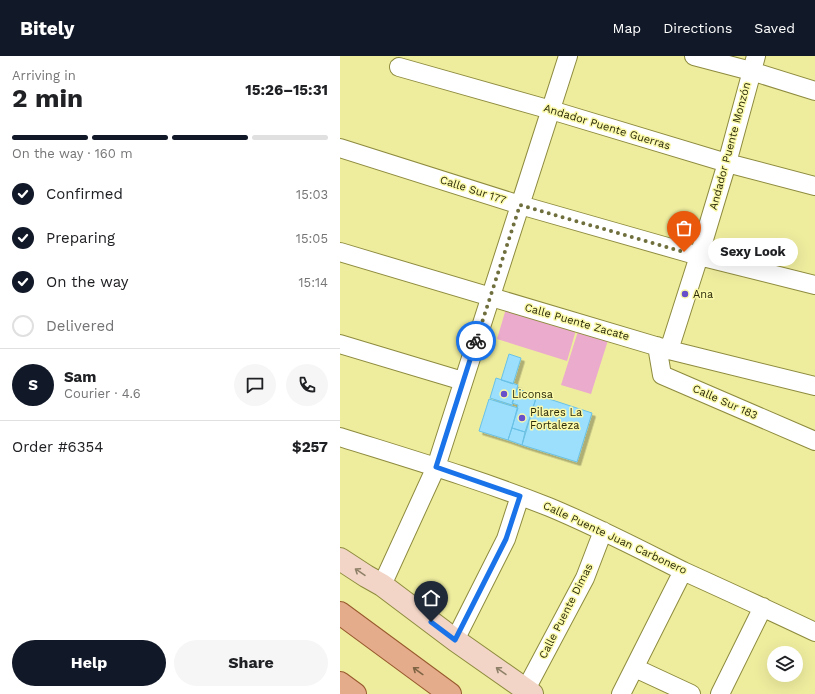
<!DOCTYPE html>
<html lang="en">
<head>
<meta charset="utf-8">
<style>
	:root { --surface:#fff; --page:#f6f6f6; --text:#202124; --muted:#757577; --line:#e0e0e0; --accent:#111827 }
	body { margin:0; font-family:"Work Sans",sans-serif; background:var(--page); color:var(--text); height:100vh; display:flex; flex-direction:column; font-size:15px; white-space:nowrap }
	* { box-sizing:border-box; margin:0 }
	p { font-size:13px; color:var(--muted) }
	.icon { flex:none; width:22px; height:22px; fill:none; stroke:currentColor; stroke-width:2; stroke-linecap:round; stroke-linejoin:round }
	.map { position:relative; flex:1; overflow:hidden }
	.panel { display:flex; flex-direction:column; background:var(--surface); width:340px }
	.panel>* { flex:none }
	.controls { position:absolute; left:427px; top:590px; display:grid; gap:8px }
	.controls a { display:grid; place-items:center; width:36px; height:36px; border-radius:50%; background:var(--surface); box-shadow:0 4px 16px #0002; font-size:20px }
	.pin { position:absolute; display:grid; place-items:center; width:34px; height:34px; color:#fff; margin:-41px -17px; border-radius:50% 50% 50% 0; rotate:-45deg; box-shadow:0 0 4px #0007 }
	.pin .icon { rotate:45deg }
	.courier { position:absolute; display:grid; place-items:center; width:40px; height:40px; margin:-20px; border:3px solid #1a73e8; border-radius:50%; background:#fff; color:#222; box-shadow:0 1px 5px #0007 }
	.bubble { position:absolute; height:28px; border-radius:14px; background:var(--surface); box-shadow:0 4px 16px #0002; font-size:13px; font-weight:700; line-height:28px; text-align:center }
	.overview em { font-style:normal; font-weight:700 }
	.overview div { display:flex; flex-direction:column-reverse }
	.overview { display:flex; align-items:center; justify-content:space-between; height:68px; padding:0 12px }
	h1 { font-size:26px; font-weight:700; line-height:30px }
	.bar { display:grid; grid-template-columns:repeat(4,1fr); gap:6px 4px; align-content:center; height:48px; padding:0 12px }
	.bar i { height:5px; border-radius:3px; background:var(--line) }
	.bar .on { background:var(--accent) }
	.bar p { grid-column:span 4 }
	.line { display:flex; align-items:center; gap:10px; padding:0 12px; border-top:1px solid var(--line) }
	.line div { flex:1 }
	.round { display:grid; place-items:center; flex:none; width:42px; height:42px; border-radius:21px; background:var(--page) }
	ol { padding:0 12px; list-style:none }
	li { display:flex; align-items:center; gap:12px; height:44px }
	li p { margin-inline-start:auto }
	li .icon { padding:4px; border-radius:50%; background:var(--accent); color:#fff; stroke-width:4 }
	li:last-child { color:var(--muted) }
	li i { width:22px; height:22px; border:2px solid var(--line); border-radius:50% }
	.action { display:flex; gap:8px; margin-top:auto; padding:8px 12px }
	.action a { flex:1; height:46px; border-radius:24px; background:var(--accent); color:#fff; font-size:16px; font-weight:700; line-height:46px; text-align:center }
	.action a+a { background:var(--page); color:var(--text) }
	header { display:flex; align-items:center; gap:24px; box-sizing:border-box; height:56px; padding:0 20px; background:var(--accent); color:#fff }
	header strong { font-size:19px }
	nav { display:flex; gap:22px; margin-inline-start:auto; font-size:14px }
	main { display:flex; flex:1; min-height:0 }
	.map>svg:first-child { display:block }
	.green { fill:#ebabcc }
	.building { fill:#9bdffd; stroke:#69c1e6; filter:url(#shadow) }
	.lines { fill:none; stroke-linecap:round; stroke-linejoin:round }
	.street-casing { stroke:#8e8b3e; stroke-width:20 }
	.secondary-casing { stroke:#8e8b3e; stroke-width:24 }
	.primary-casing { stroke:#985a2d; stroke-width:24 }
	.street { stroke:#fff; stroke-width:18 }
	.secondary { stroke:#f2d5c6; stroke-width:22 }
	.primary { stroke:#e5ac8c; stroke-width:22 }
	.oneway { stroke:#8e8068 }
	.oneway2 { stroke:#7f6444 }
	.done { stroke:#6f6e3d; stroke-width:4; stroke-dasharray:0 7.2 }
	.route { stroke:#1a73e8; stroke-width:5 }
	.poi-dot { fill:#6750c9; stroke:#fbfaab; stroke-width:1.5 }
	.labels { text-anchor:middle; dominant-baseline:central; stroke-width:3; stroke-linejoin:round; paint-order:stroke }
	.street-label { font-size:11px; fill:#2b2a09; stroke:#fbfaab }
	.poi-label { font-size:11px; fill:#2b2a09; stroke:#fbfaab; text-anchor:start }
</style>
</head>
<body>
<header>
<strong>Bitely</strong>
<nav><a>Map</a><a>Directions</a><a>Saved</a></nav>
</header>
<main>
<section class="panel">
<div class="overview"><div><h1>2 min</h1><p>Arriving in</p></div><em>15:26–15:31</em></div>
<div class="bar"><i class="on"></i><i class="on"></i><i class="on"></i><i></i><p>On the way · 160 m</p></div>
<ol>
<li><svg class="icon" aria-label="check" viewBox="0 0 24 24"><path d="M5 12l5 5 9-10"/></svg>Confirmed<p>15:03</p></li>
<li><svg class="icon" aria-label="check" viewBox="0 0 24 24"><path d="M5 12l5 5 9-10"/></svg>Preparing<p>15:05</p></li>
<li><svg class="icon" aria-label="check" viewBox="0 0 24 24"><path d="M5 12l5 5 9-10"/></svg>On the way<p>15:14</p></li>
<li><i></i>Delivered</li>
</ol>
<div class="line" style="height:72px"><b class="round" style="background:var(--accent);color:#fff">S</b><div><b>Sam</b><p>Courier · 4.6</p></div><a class="round"><svg class="icon" aria-label="chat" viewBox="0 0 24 24"><path d="M4 5h16v11H9l-5 4z"/></svg></a><a class="round"><svg class="icon" aria-label="phone" viewBox="0 0 24 24"><path d="M5 4h4l2 5-3 2q2 4 5 5l2-3 5 2v4C11 20 4 13 5 4z"/></svg></a></div>
<div class="line" style="height:52px"><div>Order #6354</div><b>$257</b></div>
<div class="action"><a>Help</a><a>Share</a></div>
</section>
<div class="map">
<svg width="475" height="638" viewBox="0 0 475 638">
	<defs>
		<filter id="shadow"><feDropShadow dx="3.5" dy="3.5" stdDeviation="0" flood-color="#0004"/></filter>
	</defs>
	<rect width="100%" height="100%" fill="#eeed9e"/>
	<path class="green" d="M168,246L238,267L227,305L157,283Z
		M240,269L270,278L251,338L221,329Z"/>
	<path class="building" d="M169,298L181,302L173,328L161,324Z
		M156,322L178,329L172,349L150,342Z
		M177,333L197,339L185,376L172,372L178,349L172,347Z
		M197,339L252,357L237,406L182,389Z
		M149,343L178,352L168,384L139,375Z
		M172,372L185,376L182,389L168,384Z"/>
	<g class="lines">
		<g class="street-casing">
			<path id="street" d="M354,0L411,15L475,35
				M59,11L211,54L387,107L475,130
				M0,92L180,149L359,200L475,229
				M0,196L329,294L475,330
				M0,288L123,325
				M317,290L322,319L475,385
				M329,294L359,200L387,107L416,0
				M0,381C70,403 141,424 209,451C255,470 299,493 343,515C387,535 431,555 475,576
				M42,529L96,411L228,0
				M115,584L166,483L180,440
				M295,612L351,638
				M186,633L245,522L263,475
				M281,638L343,515
				M380,638L423,551"/>
		</g>
		<g class="secondary-casing">
			<path id="secondary" d="M0,503L26,520L42,529L115,584L192,638"/>
		</g>
		<g class="primary-casing">
			<path id="primary" d="M0,557L110,638
				M0,627L15,638"/>
		</g>
		<use href="#street" class="street"/>
		<use href="#secondary" class="secondary"/>
		<use href="#primary" class="primary"/>
	</g>
	<defs><path id="oneway-shaft" d="M-6 0H5M1.5-3L5.5 0L1.5 3" fill="none" stroke-width="1.6" stroke-linecap="round" stroke-linejoin="round"/></defs>
	<g class="oneway">
		<use href="#oneway-shaft" transform="translate(20 516) rotate(-146)"/>
		<use href="#oneway-shaft" transform="translate(161 615) rotate(-145)"/>
	</g>
	<use class="oneway2" href="#oneway-shaft" transform="translate(78 615) rotate(-144)"/>
	<g class="lines">
		<path class="done" d="M136,285L180,149L344,196"/>
		<path class="route" d="M91,566L115,584L166,483L180,440L96,411L136,285"/>
	</g>
	<g class="poi-dot">
		<circle cx="345" cy="238" r="4"/>
		<circle cx="164" cy="338" r="4"/>
		<circle cx="182" cy="362" r="4"/>
	</g>
	<g class="labels">
		<g class="street-label">
			<text transform="translate(267 71) rotate(17)">Andador Puente Guerras</text>
			<text transform="translate(390 90) rotate(-75)">Andador Puente Monzón</text>
			<text transform="translate(133 134) rotate(18)">Calle Sur 177</text>
			<text transform="translate(237 266) rotate(16)">Calle Puente Zacate</text>
			<text transform="translate(385 346) rotate(24)">Calle Sur 183</text>
			<text transform="translate(275 482) rotate(25)">Calle Puente Juan Carbonero</text>
			<text transform="translate(226 555) rotate(-63)">Calle Puente Dimas</text>
		</g>
		<g class="poi-label">
			<text x="353" y="238">Ana</text>
			<text x="172" y="338">Liconsa</text>
			<text x="190" y="356">Pilares La<tspan x="190" dy="13">Fortaleza</tspan></text>
		</g>
	</g>
</svg>
<div class="controls">
<a><svg class="icon" aria-label="layers" viewBox="0 0 24 24"><path d="M12 4l9 5-9 5-9-5zM3 14l9 5 9-5"/></svg></a>
</div>
<div class="pin" style="left:344px;top:196px;background:#ea580c"><svg class="icon" aria-label="bag" viewBox="0 0 24 24"><path d="M5 8h14l-1 12H6zM9 8a3 3 0 0 1 6 0"/></svg></div>
<div class="pin" style="left:91px;top:566px;background:#1f2937"><svg class="icon" aria-label="home" viewBox="0 0 24 24"><path d="M3 11l9-7 9 7M6 9v11h12V9"/></svg></div>
<div class="courier" style="left:136px;top:285px"><svg class="icon" aria-label="bike" viewBox="0 0 24 24"><circle cx="6" cy="16" r="4"/><circle cx="18" cy="16" r="4"/><path d="M6 16l4-8h5l3 8M10 8l3 8H6M13 5h3"/></svg></div>
<div class="bubble" style="left:368px;top:182px;width:90px">Sexy Look</div>
</div>
</main>
</body>
</html>
